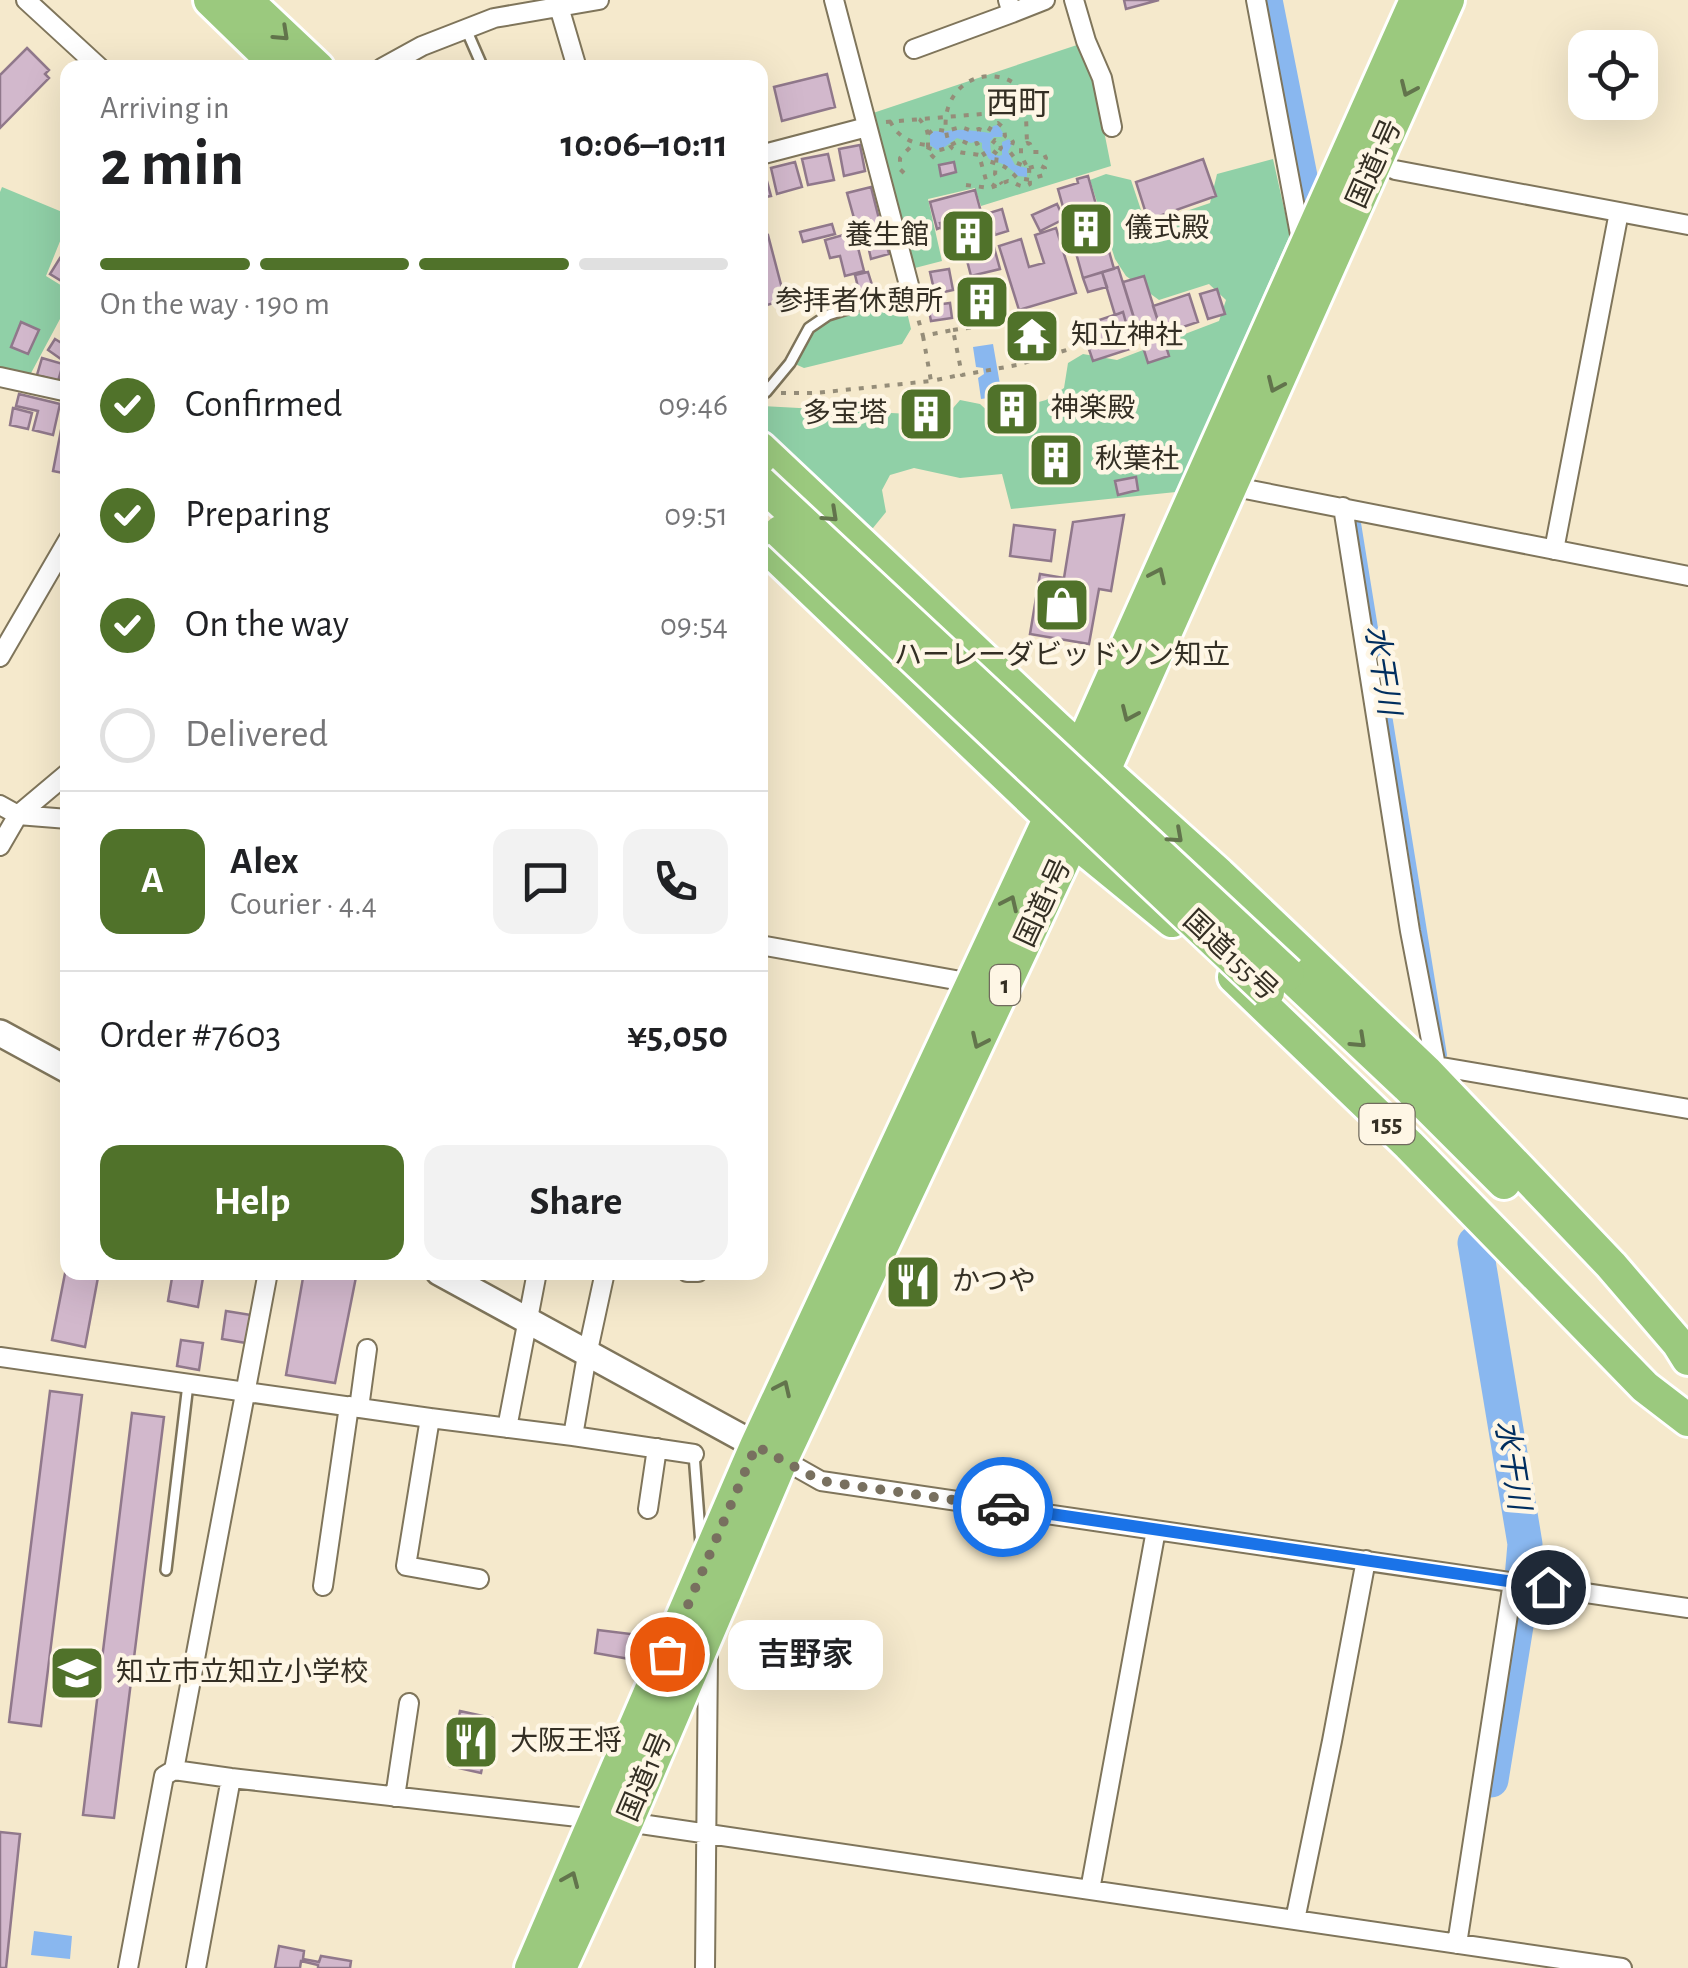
<!DOCTYPE html>
<html lang="en">
<head>
<meta charset="utf-8">
<style>
	:root { --surface:#fff; --page:#f2f2f2; --text:#202124; --muted:#757577; --line:#e0e0e0; --accent:#50722a }
	body { margin:0; font-family:"Alegreya Sans","Noto Sans JP",sans-serif; background:var(--page); color:var(--text); height:100vh; display:flex; flex-direction:column; font-size:38px; white-space:nowrap }
	* { box-sizing:border-box; margin:0 }
	p { font-size:32px; color:var(--muted) }
	.icon { flex:none; width:55px; height:55px; fill:none; stroke:currentColor; stroke-width:2; stroke-linecap:round; stroke-linejoin:round }
	.map { position:relative; flex:1; overflow:hidden }
	.side { position:absolute; left:60px; top:60px; width:708px; height:1220px; display:flex; flex-direction:column; background:var(--surface); border-radius:20px; box-shadow:0 10px 40px #0002 }
	.side>* { flex:none }
	.fabs { position:absolute; left:1568px; top:30px; display:grid; gap:20px }
	.fabs a { display:grid; place-items:center; width:90px; height:90px; border-radius:20px; background:var(--surface); box-shadow:0 10px 40px #0002; font-size:50px }
	.pin { position:absolute; display:grid; place-items:center; width:85px; height:85px; color:#fff; margin:-42px; border:5px solid #fff; border-radius:50%; box-shadow:0 2px 10px #0007 }
	.courier { position:absolute; display:grid; place-items:center; width:100px; height:100px; margin:-50px; border:8px solid #1a73e8; border-radius:50%; background:#fff; color:#222; box-shadow:0 2px 12px #0007 }
	.bubble { position:absolute; height:70px; border-radius:20px; background:var(--surface); box-shadow:0 10px 40px #0002; font-size:32px; font-weight:600; line-height:70px; text-align:center }
	.head em { font-style:normal; font-weight:600 }
	.head div { display:flex; flex-direction:column-reverse }
	.head { display:flex; align-items:center; justify-content:space-between; height:170px; padding:0 40px }
	h1 { font-size:65px; font-weight:600; line-height:75px }
	.bar { display:grid; grid-template-columns:repeat(4,1fr); gap:15px 10px; align-content:center; height:120px; padding:0 40px }
	.bar i { height:12px; border-radius:8px; background:var(--line) }
	.bar .on { background:var(--accent) }
	.bar p { grid-column:span 4 }
	.line { display:flex; align-items:center; gap:25px; padding:0 40px; border-top:2px solid var(--line) }
	.line div { flex:1 }
	.round { display:grid; place-items:center; flex:none; width:105px; height:105px; border-radius:20px; background:var(--page) }
	ol { padding:0 40px; list-style:none }
	li { display:flex; align-items:center; gap:30px; height:110px }
	li p { margin-inline-start:auto }
	li .icon { padding:10px; border-radius:50%; background:var(--accent); color:#fff; stroke-width:4 }
	li:last-child { color:var(--muted) }
	li i { width:55px; height:55px; border:5px solid var(--line); border-radius:50% }
	.cta { display:flex; gap:20px; margin-top:auto; padding:20px 40px }
	.cta a { flex:1; height:115px; border-radius:20px; background:var(--accent); color:#fff; font-size:40px; font-weight:600; line-height:115px; text-align:center }
	.cta a+a { background:var(--page); color:var(--text) }
	.map>svg:first-child { display:block }
	.green { fill:#90d0a7 }
	.water { fill:#89b7ef }
	.lines { fill:none; stroke-linecap:round; stroke-linejoin:round }
	.stream { stroke:#89b7ef; stroke-width:6 }
	.river { stroke:#89b7ef; stroke-width:35 }
	.building { fill:#d2b8cc; stroke:#90788b; stroke-width:2.5 }
	.lane-casing { stroke:#7f755b; stroke-width:14 }
	.street-casing { stroke:#7f755b; stroke-width:22 }
	.secondary-casing { stroke:#7f755b; stroke-width:30 }
	.highway-casing { stroke:#fff; stroke-width:38 }
	.path { stroke:#958d79; stroke-width:4; stroke-dasharray:5 8; stroke-linecap:butt }
	.lane { stroke:#fff; stroke-width:9 }
	.street { stroke:#fff; stroke-width:18 }
	.secondary { stroke:#fff; stroke-width:25 }
	.highway { stroke:#9bc97e; stroke-width:32 }
	.highway-bridge-casing { stroke:#fff; stroke-width:38; stroke-linecap:butt }
	.highway-bridge { stroke:#9bc97e; stroke-width:32 }
	.oneway { stroke:#62744c }
	.done { stroke:#78705f; stroke-width:10; stroke-dasharray:0 18 }
	.route { stroke:#1a73e8; stroke-width:12 }
	.labels { text-anchor:middle; dominant-baseline:central; stroke-width:9; stroke-linejoin:round; paint-order:stroke }
	.shield { fill:#fef6e5; stroke:#716b5e; stroke-width:2.5 }
	.shield-label { font-size:25px; font-weight:bold; fill:#342f24 }
	.street-label { font-size:28px; fill:#342f24; stroke:#fef6e5 }
	.poi-label { font-size:28px; fill:#342f24; stroke:#fef6e5; text-anchor:start }
	.water-label { font-size:30px; font-style:italic; fill:#002e5f; stroke:#fef6e5 }
	.quarter-label { font-size:32px; fill:#342f24; stroke:#fef6e5 }
</style>
</head>
<body>
<div class="map">
<svg width="1688" height="1968" viewBox="0 0 1688 1968">
	<rect width="100%" height="100%" fill="#f5e9cc"/>
	<path class="green" d="M1080,44L1094,81L1111,166L981,206L975,188L928,199L942,261L911,269L873,113Z
		M1273,159L1290,235L1176,492L1011,509L1002,474L960,478L914,468L890,475L882,490L886,512L873,528L860,526L760,433V406L910,414L915,425L934,430L960,400L980,404L992,415L1046,400L1064,388L1068,363L1083,354L1117,360L1219,321L1226,300L1209,284L1159,300L1126,276L1115,259L1090,180L1106,174L1131,180L1143,216L1157,221L1210,203L1217,174Z
		M2,187L67,214V224L46,276L67,289L68,304L30,375L0,367V192Z
		M897,298L905,304L911,329L902,344L804,368L795,364L814,332L830,320Z"/>
	<path class="water" d="M998,125L1003,133L1002,137H994L990,141L991,153L999,156L1002,155V142L1009,139L1012,144L1008,152L1015,165L1027,168V177L1018,176C1007,165 1004,164 989,159L982,148V143L978,141L971,143L957,138L942,149L937,150L930,145V135L934,131C942,132 949,130 958,130C967,129 980,132 990,133L993,126Z
		M993,344L1002,396L981,399L978,378L984,374L983,368L976,367L973,347Z
		M34,1931L72,1936L70,1959L31,1955Z"/>
	<g class="lines">
		<path class="stream" d="M1358,523L1444,1055"/>
		<path class="river" d="M1265,0L1307,212
			M1475,1243L1525,1544L1520,1601L1491,1780"/>
	</g>
	<path class="building" d="M1124,0H1159L1126,9Z
		M27,48L49,70L45,74L49,78L0,128V75Z
		M827,74L835,107L782,121L774,87Z
		M860,145L865,171L844,176L839,149Z
		M828,154L834,180L808,185L802,159Z
		M1203,159L1216,196L1148,220L1136,182Z
		M795,162L802,187L777,194L771,168Z
		M954,162L956,172L941,176L939,165Z
		M764,170L771,196L760,198V171Z
		M1088,176L1114,269L1083,278L1058,189L1078,183L1077,179Z
		M871,187L880,223L857,229L847,193Z
		M975,190L981,212L940,223L942,227L937,229L930,202Z
		M1057,204L1064,219L1040,231L1032,215Z
		M1002,209L1008,231L995,235L989,213Z
		M984,211L1000,269L971,276L963,245L948,249L940,223Z
		M832,224L835,234L803,242L800,232Z
		M882,228L889,254L871,259L865,232Z
		M1056,228L1076,293L1019,310L999,246L1021,239L1029,267L1044,263L1035,235Z
		M854,232L864,271L845,276L840,256L830,258L825,240Z
		M768,235L785,300L767,305L760,277V237Z
		M60,258L68,263V285L50,274Z
		M1118,267L1140,338L1131,341L1123,312L1115,315L1102,272Z
		M949,269L953,290L935,294L930,272Z
		M868,272L873,288L859,291L855,275Z
		M1102,272L1107,287L1088,292L1083,278Z
		M1144,276L1169,356L1148,363L1123,282Z
		M852,286L857,296L840,306L834,296Z
		M1000,288L1003,311L964,316L960,293Z
		M1217,289L1225,314L1208,319L1200,294Z
		M1189,294L1198,322L1162,334L1153,306Z
		M950,303L952,318L931,321L928,306Z
		M1123,312L1133,348L1093,361L1081,326Z
		M21,322L39,330L28,354L11,347Z
		M55,339L68,347V364L48,350Z
		M42,358L63,364L58,381L37,375Z
		M19,394L60,404L53,435L33,430L38,411L16,406Z
		M1021,398L1024,417L1003,420L1000,401Z
		M934,404L936,422L919,424L917,406Z
		M13,408L32,413L28,429L10,425Z
		M63,420L68,421V474L53,471Z
		M1068,439L1071,459L1065,460L1068,479L1054,482L1051,463H1046L1042,443Z
		M1136,477L1138,490L1118,495L1115,481Z
		M1124,515L1111,591L1099,589L1089,644L1030,634L1040,574L1064,578L1073,522Z
		M1014,525L1055,530L1051,561L1010,556Z
		M68,1258V1272H99L85,1347L52,1340Z
		M898,1264L934,1267L927,1301L891,1296Z
		M173,1272H204L198,1307L168,1301Z
		M304,1272H357L335,1383L286,1375Z
		M226,1311L251,1315L246,1343L222,1339Z
		M181,1340L203,1343L199,1370L177,1366Z
		M50,1391L82,1395L41,1726L9,1722Z
		M132,1413L164,1417L114,1818L83,1815Z
		M598,1630L639,1635L635,1660L595,1653Z
		M460,1711L492,1718L481,1773L450,1766Z
		M0,1832L20,1834L6,1968H0Z
		M279,1946L304,1951L303,1959L319,1962L321,1956L351,1961L350,1968H318V1965L301,1961L300,1968H275Z"/>
	<g class="lines">
		<g class="lane-casing">
			<path id="lane" d="M466,29L483,68
				M760,392H766L790,363L809,328L828,315L910,289
				M694,1454L701,1545
				M166,1570L188,1384"/>
		</g>
		<g class="street-casing">
			<path id="street" d="M26,0L100,68
				M557,0L577,68
				M834,0L910,289
				M1074,0L1086,41L1102,78L1112,127
				M1256,0L1302,245
				M1012,13L1045,0
				M914,49L1012,13L1008,0
				M382,68L422,46L494,18L599,0
				M760,155L867,127
				M1395,170L1688,225
				M0,377L68,392
				M1230,486L1688,576
				M1343,507L1410,931L1436,1066
				M1554,550L1619,212
				M0,657L68,540
				M0,805L18,815L68,819
				M0,846L18,815L68,773
				M760,945L972,983
				M1426,1071L1436,1066L1688,1109
				M687,1272H698
				M0,1357L430,1418L573,1436L587,1355L605,1272
				M359,1408L367,1349
				M430,1418L406,1566L479,1579
				M507,1428L537,1272
				M573,1436L694,1454
				M782,1459L821,1481L1688,1608
				M648,1509L657,1448
				M323,1586L349,1406
				M174,1770L231,1778L596,1819
				M395,1797L409,1703
				M627,1822L1622,1968
				M1090,1890L1156,1530
				M1295,1920L1332,1741L1366,1560
				M1457,1944L1513,1582
				M128,1968L164,1776L174,1770L268,1272
				M196,1968L231,1778
				M705,1968L708,1653"/>
		</g>
		<g class="secondary-casing">
			<path id="secondary" d="M0,1033L68,1070
				M439,1272L768,1452"/>
		</g>
		<g class="highway-casing">
			<path id="highway" d="M210,0L280,68
				M246,0L318,68
				M760,448L1057,728L1219,874L1426,1071L1611,1265L1678,1343L1688,1359
				M760,541L1073,840L1172,921
				M1288,974L1407,1086L1504,1183
				M1234,977L1409,1145L1645,1387L1688,1420
				M531,1968L756,1446L1050,817L1416,0
				M560,1968L627,1822L782,1459L1073,840L1448,0"/>
		</g>
		<path class="path" d="M919,119C921,120 926,128 927,131C931,145 922,149 938,161
			M890,121C897,136 910,143 926,145
			M886,122L1030,110
			M928,134L934,129L946,131L961,127L972,131L979,129L988,132L992,125L998,123L1004,128L1005,136L999,142
			M927,147C940,155 948,146 960,140L971,145L977,143L988,161C1004,166 1005,165 1017,178L1030,180
			M997,154L992,150V144L995,140L999,142L1001,148L997,154L995,174L1002,184
			M1026,165L1021,155V146L1027,143L1030,144L1033,152H1043L1046,158L1043,165
			M1029,168L1039,165L1045,168L1044,175L1037,177L1030,174
			M904,173L900,169V158L914,143
			M966,185L990,188L1008,181C1017,182 1020,190 1030,184L1029,168L1015,162L1014,157L1010,152L1013,142L1010,137L1005,136
			M996,187L986,180L979,155C972,153 961,154 955,150C949,147 949,143 947,136C939,101 966,68 1003,78C1011,80 1018,86 1025,90L1027,143
			M915,308L923,336L953,330L962,375L1017,365L1073,348
			M953,330L1009,322L1017,365
			M923,336L931,381L960,375
			M781,393H815L931,381"/>
		<use href="#lane" class="lane"/>
		<use href="#street" class="street"/>
		<use href="#secondary" class="secondary"/>
		<use href="#highway" class="highway"/>
		<g class="highway-bridge-casing">
			<path id="highway-bridge" d="M760,482L1288,974
				M780,532L1268,992"/>
		</g>
		<use href="#highway-bridge" class="highway-bridge"/>
	</g>
	<defs><path id="oneway-chevron" d="M-2-3.5L2.5 0L-2 3.5" fill="none" stroke-width="1.6" stroke-linecap="round" stroke-linejoin="round" transform="scale(2.5)"/></defs>
	<g class="oneway">
		<use href="#oneway-chevron" transform="translate(282 34) rotate(43)"/>
		<use href="#oneway-chevron" transform="translate(1408 89) rotate(114)"/>
		<use href="#oneway-chevron" transform="translate(1275 385) rotate(114)"/>
		<use href="#oneway-chevron" transform="translate(831 515) rotate(43)"/>
		<use href="#oneway-chevron" transform="translate(1158 575) rotate(-65)"/>
		<use href="#oneway-chevron" transform="translate(1129 714) rotate(114)"/>
		<use href="#oneway-chevron" transform="translate(1176 836) rotate(42)"/>
		<use href="#oneway-chevron" transform="translate(1010 903) rotate(-65)"/>
		<use href="#oneway-chevron" transform="translate(979 1041) rotate(115)"/>
		<use href="#oneway-chevron" transform="translate(1359 1041) rotate(43)"/>
		<use href="#oneway-chevron" transform="translate(783 1388) rotate(-65)"/>
		<use href="#oneway-chevron" transform="translate(571 1879) rotate(-67)"/>
	</g>
	<g class="lines">
		<path class="done" d="M667,1654L756,1446L821,1481L1003,1507"/>
		<path class="route" d="M1003,1507L1548,1587"/>
	</g>
	<defs>
		<g id="building-square" transform="scale(2.875)"><rect x="-9" y="-9" width="18" height="18" rx="4" fill="#50722a" stroke="#fef6e5"/><path d="M-4-6H4V6H1V3H-1V6H-4ZM-2.5-4.3h1.7v1.8h-1.7ZM.8-4.3h1.7v1.8H.8ZM-2.5-1h1.7V.8h-1.7ZM.8-1h1.7V.8H.8Z" fill="#fff"/></g>
		<g id="temple-square" transform="scale(2.875)"><rect x="-9" y="-9" width="18" height="18" rx="4" fill="#50722a" stroke="#fef6e5"/><path d="M0-6L5-2H3V0L6.5 2.5H4V6H1.5V3h-3V6H-4V2.5H-6.5L-3 0V-2H-5Z" fill="#fff"/></g>
		<g id="shop-square" transform="scale(2.875)"><rect x="-9" y="-9" width="18" height="18" rx="4" fill="#50722a" stroke="#fef6e5"/><path d="M-5-2.5h2.3a2.7 3.5 0 0 1 5.4 0H5L5.5 6h-11ZM-1.5-2.5h3a1.5 2.3 0 0 0-3 0Z" fill="#fff"/></g>
		<g id="restaurant-square" transform="scale(2.875)"><rect x="-9" y="-9" width="18" height="18" rx="4" fill="#50722a" stroke="#fef6e5"/><path d="M-5-6h1v4h1v-4h1v4h1v-4h1v5L-1.5 .5V6h-2V.5L-5-1ZM5-6V6H3V1.5H1.5Q1.5-4 5-6Z" fill="#fff"/></g>
		<g id="school-square" transform="scale(2.875)"><rect x="-9" y="-9" width="18" height="18" rx="4" fill="#50722a" stroke="#fef6e5"/><path d="M0-5L7-2L0 1L-7-2ZM-4 1L0 2.5L4 1V4Q0 6-4 4Z" fill="#fff"/></g>
	</defs>
	<g fill-rule="evenodd">
		<use href="#building-square" x="1086" y="229"/>
		<use href="#building-square" x="968" y="236"/>
		<use href="#building-square" x="982" y="302"/>
		<use href="#temple-square" x="1032" y="336"/>
		<use href="#building-square" x="1012" y="409"/>
		<use href="#building-square" x="926" y="414"/>
		<use href="#building-square" x="1056" y="460"/>
		<use href="#shop-square" x="1062" y="605"/>
		<use href="#restaurant-square" x="913" y="1282"/>
		<use href="#school-square" x="77" y="1673"/>
		<use href="#restaurant-square" x="471" y="1742"/>
	</g>
	<g class="labels">
		<g class="shield">
			<rect x="990" y="965" width="30" height="40" rx="8"/>
			<rect x="1359.5" y="1104" width="55" height="40" rx="8"/>
		</g>
		<g class="shield-label">
			<text x="1005" y="985">1</text>
			<text x="1387" y="1124">155</text>
		</g>
		<g class="street-label">
			<text transform="translate(1375 164) rotate(-66)">国道1号</text>
			<text transform="translate(1044 903) rotate(-65)">国道1号</text>
			<text transform="translate(1230 956) rotate(43)">国道155号</text>
			<text transform="translate(646 1777) rotate(-67)">国道1号</text>
		</g>
		<g class="poi-label">
			<text x="1125" y="229">儀式殿</text>
			<text x="929" y="236" text-anchor="end">養生館</text>
			<text x="943" y="302" text-anchor="end">参拝者休憩所</text>
			<text x="1071" y="336">知立神社</text>
			<text x="1051" y="409">神楽殿</text>
			<text x="887" y="414" text-anchor="end">多宝塔</text>
			<text x="1095" y="460">秋葉社</text>
			<text x="1062" y="656" text-anchor="middle">ハーレーダビッドソン知立</text>
			<text x="952" y="1282">かつや</text>
			<text x="116" y="1673">知立市立知立小学校</text>
			<text x="510" y="1742">大阪王将</text>
		</g>
		<g class="water-label">
			<text transform="translate(1382 670) rotate(81)">水干川</text>
			<text transform="translate(1512 1465) rotate(81)">水干川</text>
		</g>
		<g class="quarter-label">
			<text x="1018" y="104">西町</text>
		</g>
	</g>
</svg>
<div class="fabs">
<a><svg class="icon" aria-label="locate" viewBox="0 0 24 24"><circle cx="12" cy="12" r="6"/><path d="M12 2v4M12 18v4M2 12h4M18 12h4"/></svg></a>
</div>
<div class="pin" style="left:667px;top:1654px;background:#ea580c"><svg class="icon" aria-label="bag" viewBox="0 0 24 24"><path d="M5 8h14l-1 12H6zM9 8a3 3 0 0 1 6 0"/></svg></div>
<div class="pin" style="left:1548px;top:1587px;background:#1f2937"><svg class="icon" aria-label="home" viewBox="0 0 24 24"><path d="M3 11l9-7 9 7M6 9v11h12V9"/></svg></div>
<div class="courier" style="left:1003px;top:1507px"><svg class="icon" aria-label="car" viewBox="0 0 24 24"><path d="M5 17H2v-5l4-1 3-4h7l3 4 3 1v5h-3M9 17h6M6 11h13"/><circle cx="7" cy="17" r="2"/><circle cx="17" cy="17" r="2"/></svg></div>
<div class="bubble" style="left:728px;top:1620px;width:155px">吉野家</div>
<section class="side">
<div class="head"><div><h1>2 min</h1><p>Arriving in</p></div><em>10:06–10:11</em></div>
<div class="bar"><i class="on"></i><i class="on"></i><i class="on"></i><i></i><p>On the way · 190 m</p></div>
<ol>
<li><svg class="icon" aria-label="check" viewBox="0 0 24 24"><path d="M5 12l5 5 9-10"/></svg>Confirmed<p>09:46</p></li>
<li><svg class="icon" aria-label="check" viewBox="0 0 24 24"><path d="M5 12l5 5 9-10"/></svg>Preparing<p>09:51</p></li>
<li><svg class="icon" aria-label="check" viewBox="0 0 24 24"><path d="M5 12l5 5 9-10"/></svg>On the way<p>09:54</p></li>
<li><i></i>Delivered</li>
</ol>
<div class="line" style="height:180px"><b class="round" style="background:var(--accent);color:#fff">A</b><div><b>Alex</b><p>Courier · 4.4</p></div><a class="round"><svg class="icon" aria-label="chat" viewBox="0 0 24 24"><path d="M4 5h16v11H9l-5 4z"/></svg></a><a class="round"><svg class="icon" aria-label="phone" viewBox="0 0 24 24"><path d="M5 4h4l2 5-3 2q2 4 5 5l2-3 5 2v4C11 20 4 13 5 4z"/></svg></a></div>
<div class="line" style="height:130px"><div>Order #7603</div><b>¥5,050</b></div>
<div class="cta"><a>Help</a><a>Share</a></div>
</section>
</div>
</body>
</html>
